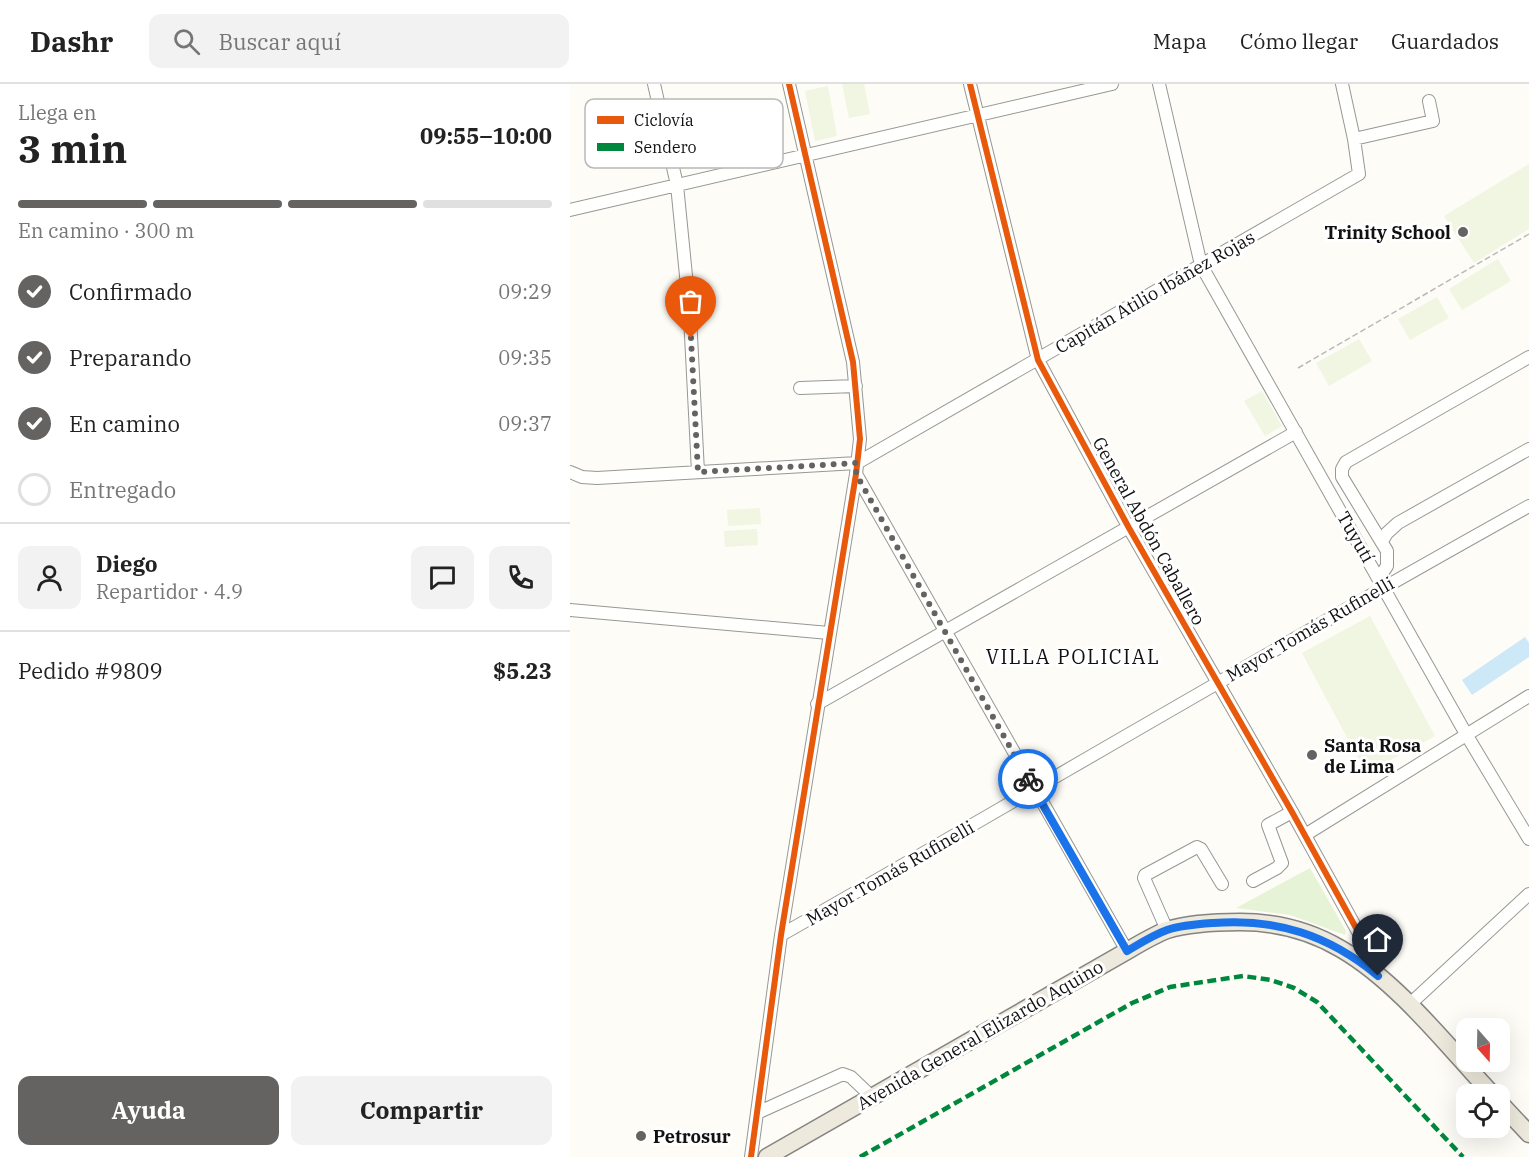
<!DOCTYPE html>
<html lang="es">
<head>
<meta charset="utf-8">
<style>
	:root { --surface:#fff; --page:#f2f2f2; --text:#222; --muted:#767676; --line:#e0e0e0; --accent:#646362 }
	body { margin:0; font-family:"IBM Plex Serif",serif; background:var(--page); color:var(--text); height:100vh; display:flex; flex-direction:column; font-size:22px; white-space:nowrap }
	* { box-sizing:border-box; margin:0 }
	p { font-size:20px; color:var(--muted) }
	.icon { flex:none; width:33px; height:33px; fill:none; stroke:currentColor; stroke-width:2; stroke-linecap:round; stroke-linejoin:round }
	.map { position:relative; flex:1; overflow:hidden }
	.panel { display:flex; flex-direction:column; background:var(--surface); width:570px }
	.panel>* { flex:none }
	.needle { width:39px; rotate:160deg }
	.fabs { position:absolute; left:886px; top:934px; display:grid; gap:12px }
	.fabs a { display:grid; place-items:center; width:54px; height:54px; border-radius:12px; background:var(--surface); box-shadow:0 6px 24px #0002; font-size:30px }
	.pin { position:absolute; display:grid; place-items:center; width:51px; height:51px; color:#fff; margin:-62px -26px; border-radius:50% 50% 50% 0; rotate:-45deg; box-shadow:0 0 6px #0007 }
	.pin .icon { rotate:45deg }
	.courier { position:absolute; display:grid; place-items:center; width:60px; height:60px; margin:-30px; border:4px solid #1a73e8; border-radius:50%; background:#fff; color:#222; box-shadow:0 2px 8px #0007 }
	.overview em { font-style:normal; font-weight:700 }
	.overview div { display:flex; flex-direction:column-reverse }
	.overview { display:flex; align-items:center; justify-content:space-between; height:102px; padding:0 18px }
	h1 { font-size:39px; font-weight:700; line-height:45px }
	.bar { display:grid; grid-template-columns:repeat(4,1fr); gap:9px 6px; align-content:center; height:72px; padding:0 18px }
	.bar i { height:8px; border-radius:4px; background:var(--line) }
	.bar .on { background:var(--accent) }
	.bar p { grid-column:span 4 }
	.line { display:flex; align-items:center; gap:15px; padding:0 18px; border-top:2px solid var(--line) }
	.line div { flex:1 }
	.round { display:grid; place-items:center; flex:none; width:63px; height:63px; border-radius:12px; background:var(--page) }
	ol { padding:0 18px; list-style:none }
	li { display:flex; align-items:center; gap:18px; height:66px }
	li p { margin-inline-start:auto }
	li .icon { padding:6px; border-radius:50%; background:var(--accent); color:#fff; stroke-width:4 }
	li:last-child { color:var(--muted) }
	li i { width:33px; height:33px; border:3px solid var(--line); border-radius:50% }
	.primary-button { display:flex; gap:12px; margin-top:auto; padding:12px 18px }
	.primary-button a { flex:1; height:69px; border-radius:12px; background:var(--accent); color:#fff; font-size:24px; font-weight:700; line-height:69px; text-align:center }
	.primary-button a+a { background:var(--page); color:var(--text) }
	header { display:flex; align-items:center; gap:36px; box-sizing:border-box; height:84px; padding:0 30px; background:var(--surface); border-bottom:2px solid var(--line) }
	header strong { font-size:28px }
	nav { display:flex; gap:33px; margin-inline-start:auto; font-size:21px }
	.search { width:420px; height:54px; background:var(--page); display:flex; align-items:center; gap:15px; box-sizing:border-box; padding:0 21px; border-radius:12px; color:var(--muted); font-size:22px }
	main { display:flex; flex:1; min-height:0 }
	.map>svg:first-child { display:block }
	.green { fill:#e7f3d7 }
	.pitch { fill:#f0f6e1 }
	.water { fill:#cde8f7 }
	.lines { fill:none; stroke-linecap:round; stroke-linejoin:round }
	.minor-casing { stroke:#979795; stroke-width:14 }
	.major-casing { stroke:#858482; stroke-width:19 }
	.path { stroke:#b9b9b8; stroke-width:1.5; stroke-dasharray:6 3; stroke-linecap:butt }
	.minor { stroke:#fffffe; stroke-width:12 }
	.major { stroke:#ede9dc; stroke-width:16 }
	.quiet { stroke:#00873e; stroke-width:4.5; stroke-dasharray:9 4.5; stroke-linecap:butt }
	.cycleway-casing { stroke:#fff; stroke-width:10 }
	.cycleway { stroke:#e8590c; stroke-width:6 }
	.done { stroke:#646362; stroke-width:6; stroke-dasharray:0 10.8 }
	.route { stroke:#1a73e8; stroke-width:8 }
	.poi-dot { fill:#646362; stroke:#fff; stroke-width:2 }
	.labels { text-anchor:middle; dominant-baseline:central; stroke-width:6; stroke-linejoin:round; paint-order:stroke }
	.poi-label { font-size:18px; font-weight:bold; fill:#111; stroke:#fff; text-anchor:start }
	.street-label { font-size:18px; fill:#111; stroke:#fff }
	.neighbourhood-label { font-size:20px; letter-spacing:1.5px; fill:#111; stroke:#fff }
	.key { fill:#fff; stroke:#b8b8b8; stroke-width:1.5 }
	.key-label { font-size:16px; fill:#111 }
</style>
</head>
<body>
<header>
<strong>Dashr</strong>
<div class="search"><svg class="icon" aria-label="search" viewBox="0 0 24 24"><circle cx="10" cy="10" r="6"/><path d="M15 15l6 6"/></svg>Buscar aquí</div>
<nav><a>Mapa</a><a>Cómo llegar</a><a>Guardados</a></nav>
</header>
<main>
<section class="panel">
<div class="overview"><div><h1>3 min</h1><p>Llega en</p></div><em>09:55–10:00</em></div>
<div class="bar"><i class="on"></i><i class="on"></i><i class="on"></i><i></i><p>En camino · 300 m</p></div>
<ol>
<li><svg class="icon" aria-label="check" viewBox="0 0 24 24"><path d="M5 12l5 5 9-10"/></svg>Confirmado<p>09:29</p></li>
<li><svg class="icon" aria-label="check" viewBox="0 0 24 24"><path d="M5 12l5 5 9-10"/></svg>Preparando<p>09:35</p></li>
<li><svg class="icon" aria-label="check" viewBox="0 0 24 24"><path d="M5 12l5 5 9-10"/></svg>En camino<p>09:37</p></li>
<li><i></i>Entregado</li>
</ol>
<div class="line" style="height:108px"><a class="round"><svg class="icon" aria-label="person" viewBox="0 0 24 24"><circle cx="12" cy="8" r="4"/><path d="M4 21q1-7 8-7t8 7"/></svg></a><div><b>Diego</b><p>Repartidor · 4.9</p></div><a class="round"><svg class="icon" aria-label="chat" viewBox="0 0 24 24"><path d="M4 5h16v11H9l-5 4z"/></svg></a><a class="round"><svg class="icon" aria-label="phone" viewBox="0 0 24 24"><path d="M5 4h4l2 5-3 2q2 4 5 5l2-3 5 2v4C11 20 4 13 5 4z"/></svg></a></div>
<div class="line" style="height:78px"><div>Pedido #9809</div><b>$5.23</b></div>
<div class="primary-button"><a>Ayuda</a><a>Compartir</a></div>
</section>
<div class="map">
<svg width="959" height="1073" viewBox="0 0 959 1073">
	<rect width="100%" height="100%" fill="#fdfcf7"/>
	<path class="green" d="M740,784L776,847L775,851L720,831L666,824Z"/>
	<path class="pitch" d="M272,0H294L300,30L279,34Z
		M258,2L267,52L245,57L235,7Z
		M959,80V145L904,179L874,132Z
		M928,175L941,197L892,226L879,205Z
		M867,213L879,234L840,256L828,235Z
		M789,255L802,277L759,302L746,279Z
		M692,307L712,342L695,352L674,317Z
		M190,424L191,440L158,442L157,426Z
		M187,445L188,461L155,463L154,447Z
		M800,532L865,652L796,689L732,569Z"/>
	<path class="water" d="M955,553L959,559V573L902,611L892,596Z"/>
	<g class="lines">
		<g class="minor-casing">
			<path id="minor" d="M84,0L107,101L120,232L128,388
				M400,0L468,276L559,444L722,728L791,853L796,869V882
				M589,0L631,181L896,650L959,755
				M784,55L863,37L859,17
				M0,126L542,0
				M230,304L286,302
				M0,388L12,393L27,394L287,379L789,90L784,55L772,0
				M286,390L557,867
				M812,457L817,449L828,439L959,365
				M809,494L817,482V467L772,393V385L776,378L959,273
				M0,526L259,549
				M247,620L726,348
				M735,751L959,612
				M683,797L707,784L712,779L698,741L722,728
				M597,846L574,794L575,791L627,763L631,765L652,800
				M211,851C460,709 707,562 959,422
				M839,921L959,810
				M187,1029L273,990L281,993L302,1013
				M181,1073L211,851L286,390L290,355L283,278L219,0"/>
		</g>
		<g class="major-casing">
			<path id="major" d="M930,1019L959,1050
				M197,1073L557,867C569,860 584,851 597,846C620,839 647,838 670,838C705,838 741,847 771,865C828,898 878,963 923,1011"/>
		</g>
		<path class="path" d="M728,284L959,150"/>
		<use href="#minor" class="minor"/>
		<use href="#major" class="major"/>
		<path class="quiet" d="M290,1073L562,919L600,903L673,892L701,896L724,904L747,918L893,1073"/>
		<g class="cycleway-casing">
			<path id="cycleway" d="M400,0L468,276L559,444L722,728L791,853L796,869V882
				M181,1073L211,851L286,390L290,355L283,278L219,0"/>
		</g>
		<use href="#cycleway" class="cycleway"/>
	</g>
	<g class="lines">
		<path class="done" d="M121,254L128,388L287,379L286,390L458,695"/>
		<path class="route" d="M458,695L557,867C569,860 583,851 597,846C612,841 628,840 643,839C706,834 759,851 808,892"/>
	</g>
	<g class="poi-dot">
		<circle cx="893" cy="148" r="6"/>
		<circle cx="742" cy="671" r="6"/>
		<circle cx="71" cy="1052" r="6"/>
	</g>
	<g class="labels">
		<g class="poi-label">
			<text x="881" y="148" text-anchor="end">Trinity School</text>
			<text x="754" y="661">Santa Rosa<tspan x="754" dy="21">de Lima</tspan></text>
			<text x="83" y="1052">Petrosur</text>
		</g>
		<g class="street-label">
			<text transform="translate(585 208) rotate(-30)">Capitán Atilio Ibáñez Rojas</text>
			<text transform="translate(579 447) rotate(61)">General Abdón Caballero</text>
			<text transform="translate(786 453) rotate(60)">Tuyutí</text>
			<text transform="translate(740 545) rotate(-30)">Mayor Tomás Rufinelli</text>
			<text transform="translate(320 789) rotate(-30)">Mayor Tomás Rufinelli</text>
			<text transform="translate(410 951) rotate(-30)">Avenida General Elizardo Aquino</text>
		</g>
		<g class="neighbourhood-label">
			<text x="503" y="572">VILLA POLICIAL</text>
		</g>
	</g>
	<rect x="15" y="15" width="198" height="69" rx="9" class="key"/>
	<rect x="27" y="32" width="27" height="8" fill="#e8590c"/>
	<rect x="27" y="59" width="27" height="8" fill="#00873e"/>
	<g class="key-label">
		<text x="64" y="42">Ciclovía</text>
		<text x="64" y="69">Sendero</text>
	</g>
</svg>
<div class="fabs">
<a><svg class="needle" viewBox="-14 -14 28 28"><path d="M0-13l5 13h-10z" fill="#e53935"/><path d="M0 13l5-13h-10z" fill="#767676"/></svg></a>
<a><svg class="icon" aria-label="locate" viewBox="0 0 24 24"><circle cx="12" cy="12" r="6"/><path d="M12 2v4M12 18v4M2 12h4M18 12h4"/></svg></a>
</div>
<div class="pin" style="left:121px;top:254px;background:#ea580c"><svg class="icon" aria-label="bag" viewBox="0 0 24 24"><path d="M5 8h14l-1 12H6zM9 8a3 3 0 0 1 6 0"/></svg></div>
<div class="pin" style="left:808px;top:892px;background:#1f2937"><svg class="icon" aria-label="home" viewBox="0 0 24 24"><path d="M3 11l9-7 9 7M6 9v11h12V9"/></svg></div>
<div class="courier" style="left:458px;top:695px"><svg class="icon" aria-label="bike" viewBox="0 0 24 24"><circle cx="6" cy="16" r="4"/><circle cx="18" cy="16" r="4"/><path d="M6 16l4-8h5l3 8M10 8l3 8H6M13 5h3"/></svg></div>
</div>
</main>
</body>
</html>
